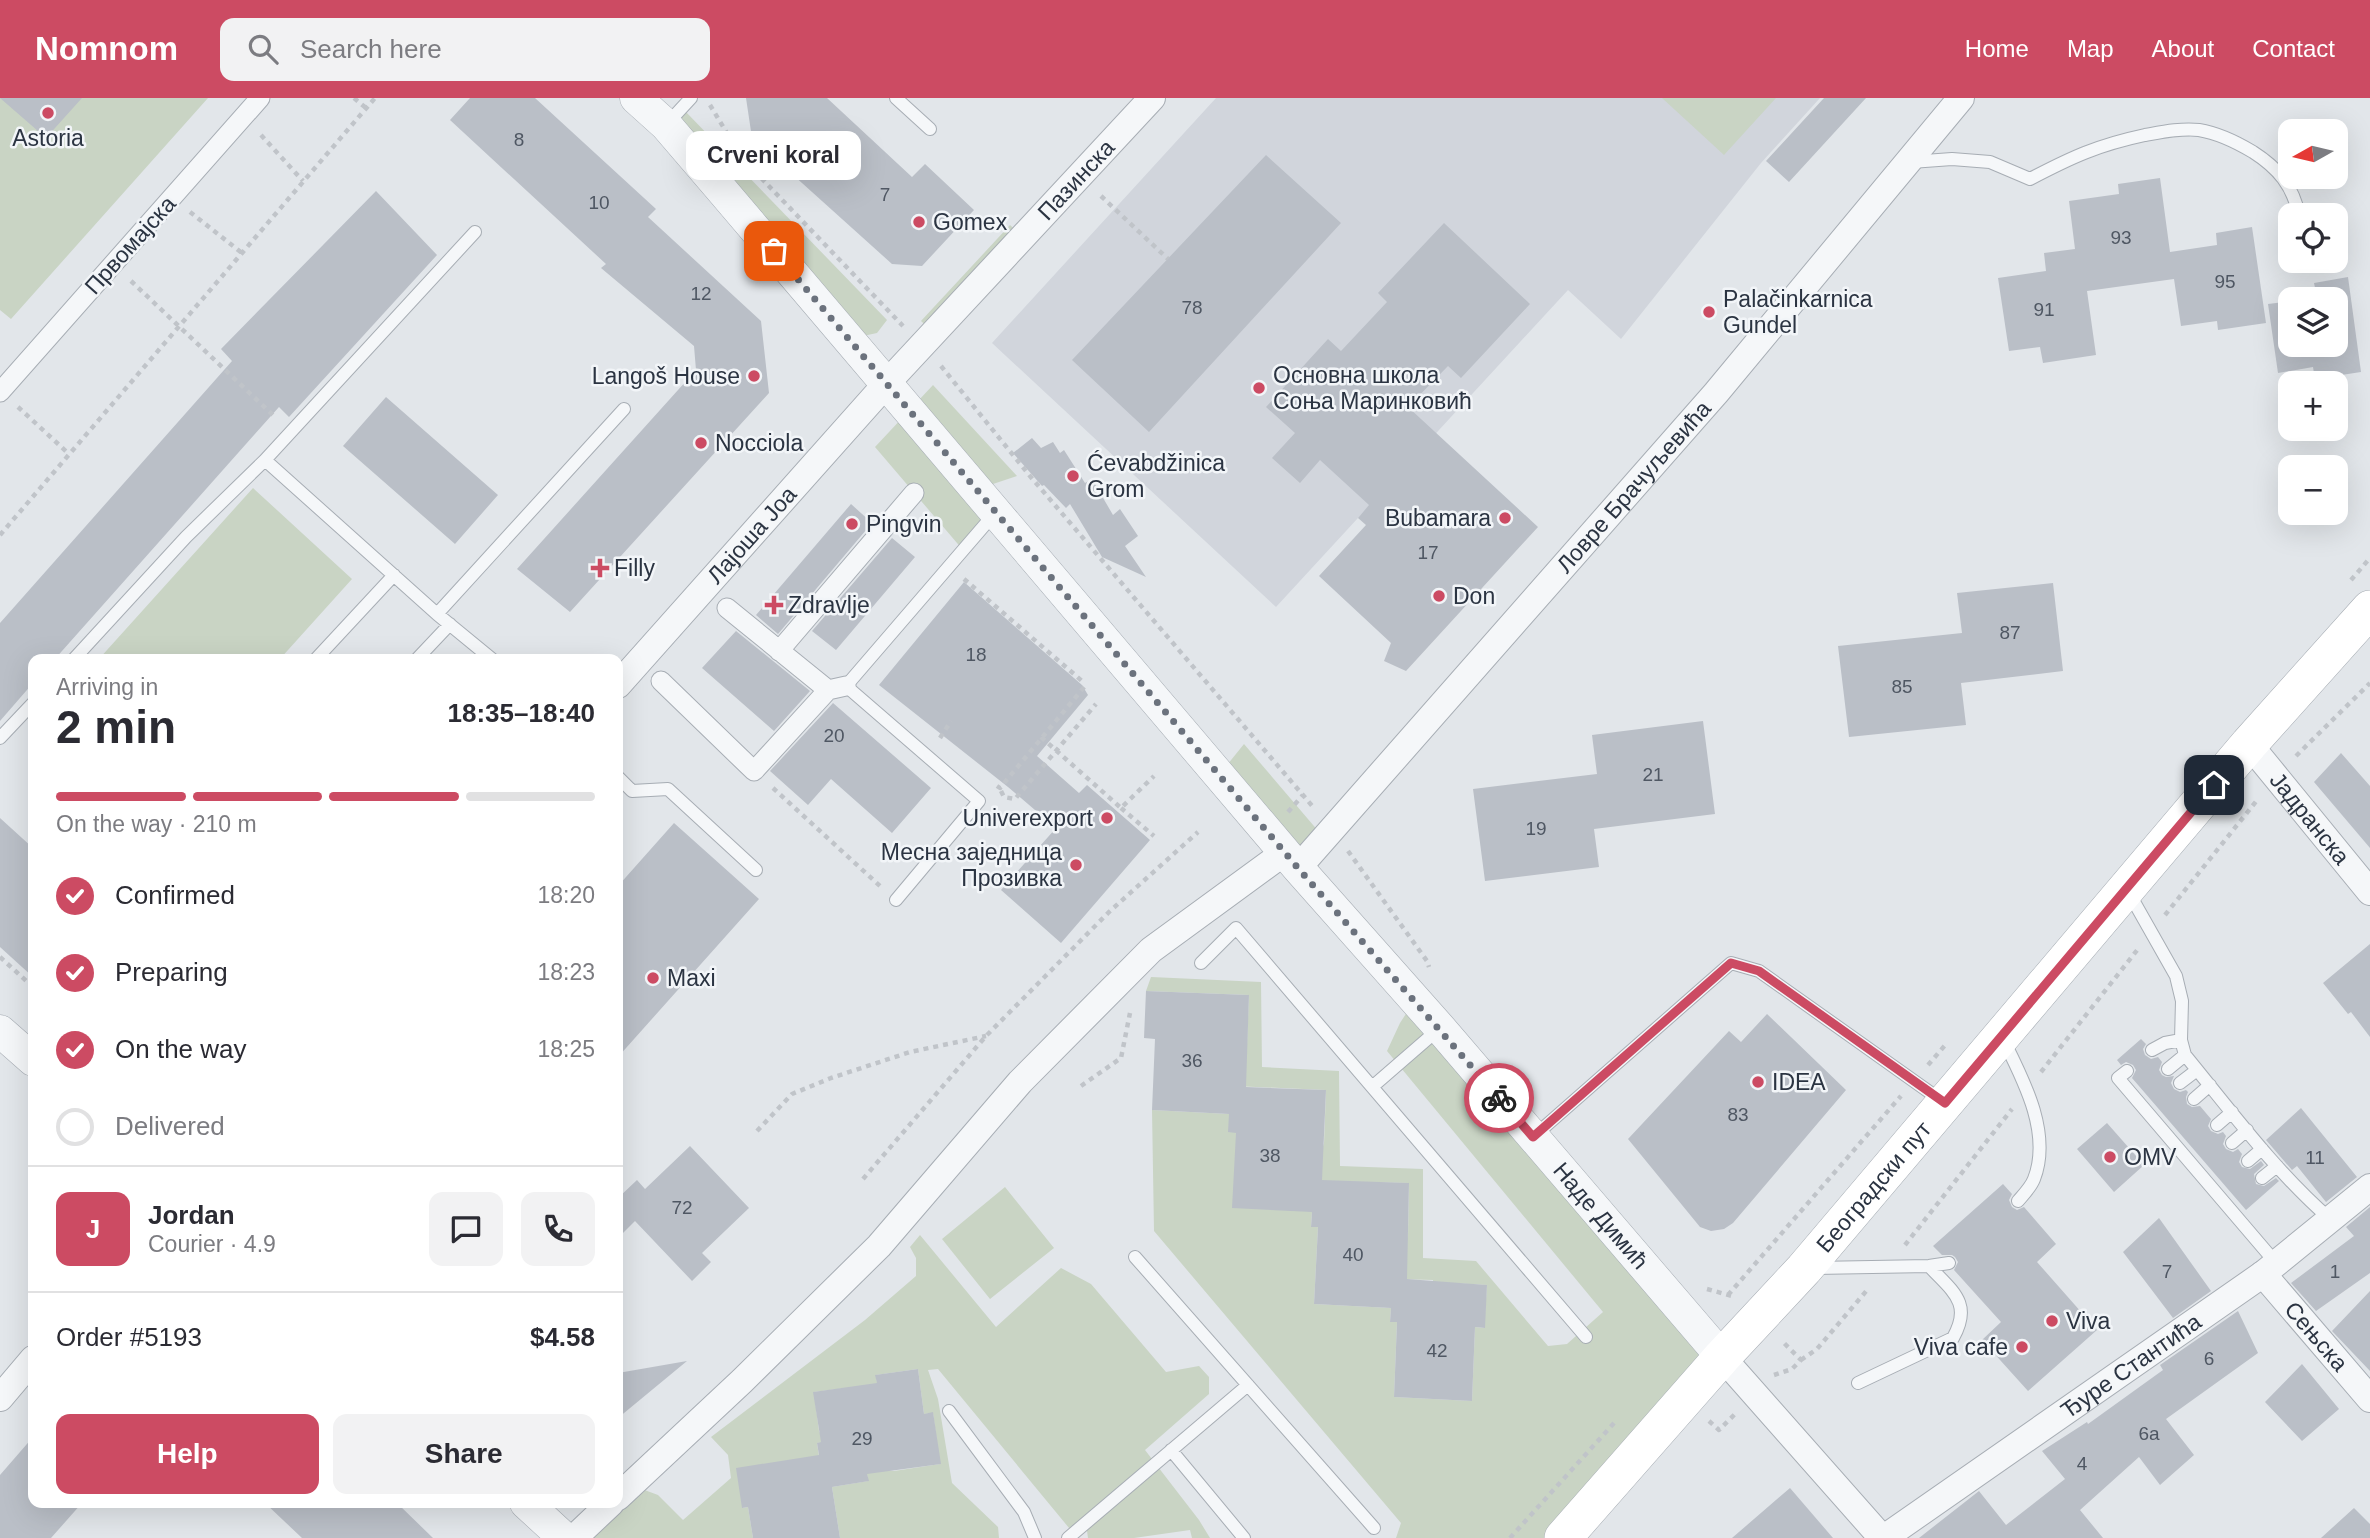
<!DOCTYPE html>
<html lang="en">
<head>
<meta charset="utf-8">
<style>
	:root { --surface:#fff; --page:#f2f2f3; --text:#2b2b33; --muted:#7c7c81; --line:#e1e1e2; --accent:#cc4b63 }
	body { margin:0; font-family:Helvetica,sans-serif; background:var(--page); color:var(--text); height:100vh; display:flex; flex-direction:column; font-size:26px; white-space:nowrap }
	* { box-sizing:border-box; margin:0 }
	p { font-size:23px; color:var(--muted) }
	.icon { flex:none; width:38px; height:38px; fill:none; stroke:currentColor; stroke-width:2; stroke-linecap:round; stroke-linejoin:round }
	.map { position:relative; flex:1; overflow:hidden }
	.drawer { position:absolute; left:28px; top:556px; width:595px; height:854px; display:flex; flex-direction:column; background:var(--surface); border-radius:14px; box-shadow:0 7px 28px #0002 }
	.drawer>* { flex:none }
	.needle { width:46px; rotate:262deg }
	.controls { position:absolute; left:2278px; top:21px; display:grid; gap:14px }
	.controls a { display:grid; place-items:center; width:70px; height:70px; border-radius:14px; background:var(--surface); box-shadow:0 7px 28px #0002; font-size:35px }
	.pin { position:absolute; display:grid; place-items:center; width:60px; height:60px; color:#fff; margin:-30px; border-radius:14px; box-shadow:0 4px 10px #0006 }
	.courier { position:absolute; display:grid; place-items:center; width:70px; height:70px; margin:-35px; border:5px solid #cc4b63; border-radius:50%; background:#fff; color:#222; box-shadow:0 2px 9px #0007 }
	.bubble { position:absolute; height:49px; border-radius:14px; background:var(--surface); box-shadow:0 7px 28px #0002; font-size:23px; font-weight:600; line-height:49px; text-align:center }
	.summary em { font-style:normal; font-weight:600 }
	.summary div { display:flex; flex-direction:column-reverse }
	.summary { display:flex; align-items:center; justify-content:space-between; height:119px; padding:0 28px }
	h1 { font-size:46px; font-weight:600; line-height:52px }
	.bar { display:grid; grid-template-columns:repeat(4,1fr); gap:10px 7px; align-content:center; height:84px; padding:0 28px }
	.bar i { height:9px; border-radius:5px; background:var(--line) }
	.bar .selected { background:var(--accent) }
	.bar p { grid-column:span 4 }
	.line { display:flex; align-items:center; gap:18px; padding:0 28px; border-top:2px solid var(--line) }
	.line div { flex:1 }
	.round { display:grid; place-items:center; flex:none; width:74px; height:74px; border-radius:14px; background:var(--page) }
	ol { padding:0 28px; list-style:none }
	li { display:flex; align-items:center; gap:21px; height:77px }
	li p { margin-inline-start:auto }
	li .icon { padding:7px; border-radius:50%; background:var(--accent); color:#fff; stroke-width:4 }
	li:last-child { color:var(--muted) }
	li i { width:38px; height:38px; border:4px solid var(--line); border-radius:50% }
	.cta { display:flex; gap:14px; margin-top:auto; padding:14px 28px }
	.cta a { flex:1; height:80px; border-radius:14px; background:var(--accent); color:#fff; font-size:28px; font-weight:600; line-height:80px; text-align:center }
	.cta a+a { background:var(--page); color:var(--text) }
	header { display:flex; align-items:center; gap:42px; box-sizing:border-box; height:98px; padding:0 35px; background:var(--accent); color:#fff }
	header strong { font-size:33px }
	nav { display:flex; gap:38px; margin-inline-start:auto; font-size:24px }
	.search { width:490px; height:63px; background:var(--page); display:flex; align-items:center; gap:18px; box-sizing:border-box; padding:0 24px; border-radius:14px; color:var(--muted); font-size:26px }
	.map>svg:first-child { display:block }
	.built { fill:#d1d5dc }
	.green { fill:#c9d4c4 }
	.building { fill:#babfc7 }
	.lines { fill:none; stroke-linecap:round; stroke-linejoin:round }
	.service-casing { stroke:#a7adb4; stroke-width:14 }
	.pedestrian-casing { stroke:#a7adb4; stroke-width:21 }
	.minor-casing { stroke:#a7adb4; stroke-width:28 }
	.tertiary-casing { stroke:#a7adb4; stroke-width:33 }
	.secondary-casing { stroke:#a7adb4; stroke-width:38 }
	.path { stroke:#c0c4c9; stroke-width:4.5; stroke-dasharray:5 5; stroke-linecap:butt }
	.service { stroke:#f5f7f9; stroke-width:12 }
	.pedestrian { stroke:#f5f7f9; stroke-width:19 }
	.minor { stroke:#f5f7f9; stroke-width:26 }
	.tertiary { stroke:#f5f7f9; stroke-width:32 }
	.secondary { stroke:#fff; stroke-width:37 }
	.done { stroke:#6b727d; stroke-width:7; stroke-dasharray:0 12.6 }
	.route { stroke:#cc4b63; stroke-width:9 }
	.poi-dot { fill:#cc4b63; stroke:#f2f5f8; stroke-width:2.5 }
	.labels { text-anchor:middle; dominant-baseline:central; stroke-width:5; stroke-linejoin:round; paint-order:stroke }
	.number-label { font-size:19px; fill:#4f5763 }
	.poi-label { font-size:23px; fill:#2b3442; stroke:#f2f5f8; text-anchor:start }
	.street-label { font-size:23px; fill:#2b3442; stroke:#f2f5f8 }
</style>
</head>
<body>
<header>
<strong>Nomnom</strong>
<div class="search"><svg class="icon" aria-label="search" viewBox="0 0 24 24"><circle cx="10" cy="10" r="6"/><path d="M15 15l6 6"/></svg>Search here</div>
<nav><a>Home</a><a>Map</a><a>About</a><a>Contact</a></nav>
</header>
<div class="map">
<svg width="2370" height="1440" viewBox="0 0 2370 1440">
	<rect width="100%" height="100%" fill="#e2e6ea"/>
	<path class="built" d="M1216,0H1820L1761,65L1621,241L1568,192L1276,509L992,245Z"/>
	<path class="green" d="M0,0H208L11,221L0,212Z
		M1662,0H1776L1724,57Z
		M686,14L887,222L877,235L863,238L676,23Z
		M1010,127L1023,139L934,235L921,223Z
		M933,287L1017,378L978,391L996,413L963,452L875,349Z
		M253,390L352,481L279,562H98Z
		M1244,646L1325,741L1298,770L1219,677Z
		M1151,879L1261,884L1262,969L1339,973L1340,1068L1423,1071V1160L1476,1163L1548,1248L1567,1246L1603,1214L1387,953L1400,925L1415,902L1722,1259L1563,1440H1396L1401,1425L1154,1133L1152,1012L1229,1016L1236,1035L1312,1114L1311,1128L1318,1129L1314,1206L1391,1210L1390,1224H1397L1394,1299L1472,1303L1475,1229L1484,1230L1487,1187L1453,1185L1433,1193V1182L1398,1181L1408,1136L1409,1085L1313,1083L1324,1045L1326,992L1234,988L1247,946L1249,897L1146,893Z
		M1005,1089L1054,1150L990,1201L942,1141Z
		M920,1137L996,1229L1061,1170L1091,1186L1166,1274L1199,1268L1209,1279V1296L1145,1352L1199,1422L1210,1440H1192L1190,1432L1134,1440H1088L1086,1426L1074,1436L938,1271L928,1272L938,1301L952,1385L998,1429L999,1440H840L832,1389L868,1383L866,1370L894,1373L940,1366L933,1315L924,1316L918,1271L876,1277L878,1292L845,1290L814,1294L819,1333L825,1344L817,1345L819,1358L742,1410L748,1409L753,1440H574L631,1387L658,1397L683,1422L731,1380L728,1357L711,1339L865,1222L916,1178V1160L910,1149Z"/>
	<path class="building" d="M0,0H82L46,40Z
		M470,0H535L656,111L648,119L761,223L769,295L570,514L517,471L696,272L694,248L601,170L606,166L450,22Z
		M746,0H827L912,79L925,66L974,112L922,168L892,166L752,40Z
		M1824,0H1866L1789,84L1766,63Z
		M1266,57L1341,125L1149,334L1072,262Z
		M2160,80L2170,154L2217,147L2216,135L2252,129L2266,225L2218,232L2217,223L2181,228L2174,181L2087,193L2096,257L2043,265L2040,249L2009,253L1998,180L2046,173L2044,155L2075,151L2069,103L2119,96L2118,86Z
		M376,93L437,157L289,319L279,309L54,562H33V585L0,623V525L232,263L221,251Z
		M1444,125L1530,206L1461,280L1448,268L1408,309L1538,429L1406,573L1384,563L1391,545L1319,478L1366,427L1358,420L1369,407L1320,362L1300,385L1272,360L1295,335L1266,309L1328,241L1341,253L1387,204L1378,195Z
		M2348,179L2361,274L2315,281L2313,269L2278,275L2268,206L2291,203V247H2336V201H2302L2317,199L2314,185Z
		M386,299L498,397L455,446L343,348Z
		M1032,340L1041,350L1053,344L1060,355L1064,352L1085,385L1092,381L1113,417L1120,411L1138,438L1125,448L1146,479L1102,459L1070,406L1066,410L1044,387L1042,388L1013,355Z
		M851,406L872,425L778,536L756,517Z
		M892,440L915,459L836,552L812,533Z
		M964,484L1082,587L1088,597L1037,658L1079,695L1087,687L1150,742L1061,845L1001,792L1056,730L1008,689L879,587Z
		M2053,485L2063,573L1961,585L1966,627L1849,639L1838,548L1962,535L1957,495Z
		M736,533L810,593L774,633L702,570Z
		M833,605L931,690L892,735L831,681L808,707L770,673Z
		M1703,623L1715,716L1594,731L1599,769L1485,783L1473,691L1597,676L1592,637Z
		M2341,655L2370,688V750L2314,684Z
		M0,720L33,750V879L0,849Z
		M674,725L759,801L618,959V788Z
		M2370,846V939L2351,914L2348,916L2323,885Z
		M1146,893L1249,897L1246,989L1326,992L1322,1082L1409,1085L1407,1181L1487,1187L1485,1230L1475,1229L1472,1303L1394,1299L1397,1224H1390L1391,1210L1314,1206L1318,1129H1311L1312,1114L1232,1110L1236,1035L1228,1034L1229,1016L1152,1012L1155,941L1144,940Z
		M1767,916L1846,992L1733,1125L1724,1131L1711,1133L1700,1129L1628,1041L1729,933L1741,944Z
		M2141,941L2146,946L2143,951L2145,957L2151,961L2158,959L2162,964L2159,972L2162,977L2166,979L2174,978L2171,985L2174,991L2180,994L2186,992L2188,994L2186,999L2187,1006L2192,1009L2200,1008L2211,1021L2208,1028L2211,1033L2218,1036L2223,1034L2226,1038L2223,1046L2226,1051L2233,1054L2238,1051L2242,1056L2239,1064L2242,1069L2250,1071L2261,1063L2264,1067L2254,1076L2256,1086L2264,1088L2276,1080L2279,1083L2246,1112L2132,980L2136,972L2133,967L2126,964L2121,967L2117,962Z
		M2301,1010L2357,1079L2326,1104L2297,1068L2292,1072L2266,1042Z
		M2107,1025L2144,1067L2114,1094L2077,1051Z
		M690,1048L749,1110L702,1155L711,1164L692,1183L635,1123L618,1140V1100L637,1082L645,1091Z
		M2003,1086L2012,1096L2009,1102L2012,1109L2017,1112L2024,1109L2056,1146L2037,1164L2097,1232L2028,1293L1982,1242L2001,1224L1954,1172L1958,1164L1955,1159L1952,1157H1942L1933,1148Z
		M2370,1109V1175L2316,1213L2291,1185L2354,1138L2346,1129Z
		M2159,1120L2211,1193L2173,1220L2123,1154Z
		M2370,1193V1273L2332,1233Z
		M2238,1213L2258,1255L2166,1321L2194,1357L2160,1387L2139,1359L2080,1412L2103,1440H1919L1979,1393L2006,1427L2065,1381L2042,1353L2087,1324L2088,1326L2163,1272L2160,1267Z
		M687,1263L618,1320V1275Z
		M2302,1266L2339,1311L2302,1343L2265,1304Z
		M918,1271L924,1316L933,1314L941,1366L867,1376L869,1383L832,1389L840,1440H753L748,1409L742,1410L736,1370L819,1357L817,1345L821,1344L813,1294L877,1285L875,1277Z
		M33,1339V1405H82L51,1440H0V1377Z
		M1790,1390L1833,1440H1732Z
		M265,1405H397L433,1440H302Z
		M2354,1410L2370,1426V1440H2321Z"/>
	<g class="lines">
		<g class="service-casing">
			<path id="service" d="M896,0L930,31
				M666,27L691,0
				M1911,64L1952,61L1990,64L2030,81C2072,59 2098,47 2145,37C2162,34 2181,30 2199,32C2217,35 2238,45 2253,54C2278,70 2293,88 2299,117
				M265,362L475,134
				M437,516L624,311
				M73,562L186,439L265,362L437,516L493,562
				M315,562L394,477
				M416,562L450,526
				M0,640L33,605
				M618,679L632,693L668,691L756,772
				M2129,795L2176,878L2182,903L2181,942L2185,957C2231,1013 2275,1073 2330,1121
				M896,802L979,703L846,588L995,415
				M1201,865L1236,830L1586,1239
				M2003,941C2023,981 2052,1035 2034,1081C2031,1089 2024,1096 2018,1103
				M2152,952L2165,945L2181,942
				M2168,971L2185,957
				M2127,973L2118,980L2276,1165
				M2180,985L2197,972
				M1372,989L1440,930
				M2194,1001L2210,987
				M2217,1027L2232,1014
				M1533,1039L1731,865L1759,873L1942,1003
				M2232,1045L2247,1032
				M2248,1063L2262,1051
				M2262,1080L2277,1068
				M1135,1159L1374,1430
				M1815,1170L1929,1168L1949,1165
				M1858,1285L1953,1240C1973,1205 1952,1193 1929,1168
				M949,1313L1024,1414L1035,1440
				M1171,1352L1244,1440
				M1068,1440L1248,1287"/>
		</g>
		<g class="pedestrian-casing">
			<path id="pedestrian" d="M0,294L260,0
				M727,510L828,592
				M779,553L914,395
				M661,583L754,673L828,592L846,588"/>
		</g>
		<g class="minor-casing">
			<g id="minor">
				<path id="s1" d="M618,587L886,286L1152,0"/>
				<path id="s2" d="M2249,646L2370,794"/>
				<path id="s3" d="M1298,770L1716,295L1961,0"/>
				<path id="s4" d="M2263,1176L2370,1301"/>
				<path d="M1722,1259L1882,1440"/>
				<path d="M0,1300L33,1261"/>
				<path d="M618,1399L742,1283L879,1148L1020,984L1151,852L1285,754"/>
				<path d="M574,1440L611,1405"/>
				<path id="s5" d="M1884,1440L2263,1176L2370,1089"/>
			</g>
		</g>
		<g class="tertiary-casing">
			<g id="tertiary">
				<path id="s6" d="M636,0L666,27L720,90L1298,770L1440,930L1722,1259"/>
				<path d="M0,933L33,962"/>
				<path d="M526,1405L564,1440"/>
			</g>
		</g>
		<g class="secondary-casing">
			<g id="secondary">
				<path id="s7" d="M1563,1440L1722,1259L1804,1171L2249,646L2370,511"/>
			</g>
		</g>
		<path class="path" d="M354,0L366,10
			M710,7L742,60L903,228
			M261,37L303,83
			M1101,98L1168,161
			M190,114L242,155
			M131,183L275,319
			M941,268L1030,378L1314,710
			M18,309L69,356
			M0,437L375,0
			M964,481L1082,583
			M2351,482L2370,460
			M1041,639L1121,710L1154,678
			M940,640L951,623
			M2296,658L2370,585
			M997,688L1000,690L1085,588
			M773,690L880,788
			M1001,693L1004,699L1015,701L1096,606
			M1121,710L1154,738
			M1288,714L1303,697
			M1348,753L1427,863L1429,869
			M2165,817L2258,701
			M0,859L33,889
			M1928,967L1947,945
			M2041,974L2138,851
			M1081,988L1121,960L1130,915
			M757,1033L792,996L831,980L910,954L986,938
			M863,1081L986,938L1109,814L1198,734
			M1905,1147L2012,1011
			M1707,1191L1732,1198
			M1728,1197L1901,998
			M1801,1262L1817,1251L1868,1191
			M1774,1277L1792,1271L1801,1262L1782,1243
			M1709,1323L1719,1332L1736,1315
			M1510,1440L1615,1324"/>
		<use href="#service" class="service"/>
		<use href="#pedestrian" class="pedestrian"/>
		<use href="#minor" class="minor"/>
		<use href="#tertiary" class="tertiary"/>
		<use href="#secondary" class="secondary"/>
	</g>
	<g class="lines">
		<path class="done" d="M774,153L1298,770L1499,1000"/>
		<path class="route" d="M1499,1000L1533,1039L1731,865L1759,873L1945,1005L2214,687"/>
	</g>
	<g class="poi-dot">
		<circle cx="48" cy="15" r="7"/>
		<circle cx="919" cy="124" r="7"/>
		<circle cx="1709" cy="214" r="7"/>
		<circle cx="754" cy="278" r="7"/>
		<circle cx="1259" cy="290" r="7"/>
		<circle cx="701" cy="345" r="7"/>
		<circle cx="1073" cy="378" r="7"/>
		<circle cx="1505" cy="420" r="7"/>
		<circle cx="852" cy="426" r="7"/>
		<path d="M596.5 459.5h7v7h7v7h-7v7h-7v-7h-7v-7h7z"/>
		<circle cx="1439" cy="498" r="7"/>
		<path d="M770.5 496.5h7v7h7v7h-7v7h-7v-7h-7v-7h7z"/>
		<circle cx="1107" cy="720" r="7"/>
		<circle cx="1076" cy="767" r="7"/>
		<circle cx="653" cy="880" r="7"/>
		<circle cx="1758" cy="984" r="7"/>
		<circle cx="2110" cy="1059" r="7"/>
		<circle cx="2052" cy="1223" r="7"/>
		<circle cx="2022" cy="1249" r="7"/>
	</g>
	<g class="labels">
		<g class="number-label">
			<text x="519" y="41">8</text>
			<text x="885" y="96">7</text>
			<text x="599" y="104">10</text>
			<text x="2121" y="139">93</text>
			<text x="2225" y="183">95</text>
			<text x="701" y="195">12</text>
			<text x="1192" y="209">78</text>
			<text x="2044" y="211">91</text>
			<text x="1428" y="454">17</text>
			<text x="2010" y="534">87</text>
			<text x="976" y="556">18</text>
			<text x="1902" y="588">85</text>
			<text x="834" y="637">20</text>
			<text x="1653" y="676">21</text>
			<text x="1536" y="730">19</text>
			<text x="1192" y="962">36</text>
			<text x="1738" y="1016">83</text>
			<text x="1270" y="1057">38</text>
			<text x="2315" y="1059">11</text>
			<text x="682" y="1109">72</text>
			<text x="1353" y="1156">40</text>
			<text x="2167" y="1173">7</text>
			<text x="2335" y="1173">1</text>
			<text x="1437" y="1252">42</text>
			<text x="2209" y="1260">6</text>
			<text x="2149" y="1335">6a</text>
			<text x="862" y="1340">29</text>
			<text x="2082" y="1365">4</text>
		</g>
		<g class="poi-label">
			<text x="48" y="40" text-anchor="middle">Astoria</text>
			<text x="933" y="124">Gomex</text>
			<text x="1723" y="201">Palačinkarnica<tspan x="1723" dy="26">Gundel</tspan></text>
			<text x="1273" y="277">Основна школа<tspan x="1273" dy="26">Соња Маринковић</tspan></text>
			<text x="740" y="278" text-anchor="end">Langoš House</text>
			<text x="715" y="345">Nocciola</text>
			<text x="1087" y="365">Ćevabdžinica<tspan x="1087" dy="26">Grom</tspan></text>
			<text x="1491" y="420" text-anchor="end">Bubamara</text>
			<text x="866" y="426">Pingvin</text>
			<text x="614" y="470">Filly</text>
			<text x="1453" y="498">Don</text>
			<text x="788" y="507">Zdravlje</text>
			<text x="1093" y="720" text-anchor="end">Univerexport</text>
			<text x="1062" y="754" text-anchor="end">Месна заједница<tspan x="1062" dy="26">Прозивка</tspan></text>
			<text x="667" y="880">Maxi</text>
			<text x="1772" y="984">IDEA</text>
			<text x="2124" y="1059">OMV</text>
			<text x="2066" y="1223">Viva</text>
			<text x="2008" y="1249" text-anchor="end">Viva cafe</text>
		</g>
		<g class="street-label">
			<text stroke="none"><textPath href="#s1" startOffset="682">Пазинска</textPath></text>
			<text transform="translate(130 147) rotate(-48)">Првомајска</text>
			<text stroke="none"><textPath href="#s3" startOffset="508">Ловре Брачуљевића</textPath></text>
			<text stroke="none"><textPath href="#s1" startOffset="201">Лајоша Јоа</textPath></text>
			<text stroke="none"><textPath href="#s2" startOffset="96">Јадранска</textPath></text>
			<text stroke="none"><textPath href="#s7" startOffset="469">Београдски пут</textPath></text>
			<text stroke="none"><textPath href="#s6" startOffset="1477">Наде Димић</textPath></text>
			<text stroke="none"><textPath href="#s4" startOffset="82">Сењска</textPath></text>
			<text stroke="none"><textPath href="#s5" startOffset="301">Ђуре Стантића</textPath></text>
		</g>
	</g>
</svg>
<div class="controls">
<a><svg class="needle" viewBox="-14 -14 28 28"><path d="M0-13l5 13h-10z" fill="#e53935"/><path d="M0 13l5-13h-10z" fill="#7c7c81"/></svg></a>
<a><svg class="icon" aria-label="locate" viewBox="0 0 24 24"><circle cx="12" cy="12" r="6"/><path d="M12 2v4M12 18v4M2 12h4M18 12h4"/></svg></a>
<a><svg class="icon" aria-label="layers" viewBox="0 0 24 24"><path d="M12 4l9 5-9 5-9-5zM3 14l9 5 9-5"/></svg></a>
<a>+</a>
<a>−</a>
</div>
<div class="pin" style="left:774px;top:153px;background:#ea580c"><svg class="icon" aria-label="bag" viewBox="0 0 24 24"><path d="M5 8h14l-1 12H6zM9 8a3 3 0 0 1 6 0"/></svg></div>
<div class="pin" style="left:2214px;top:687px;background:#1f2937"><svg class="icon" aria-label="home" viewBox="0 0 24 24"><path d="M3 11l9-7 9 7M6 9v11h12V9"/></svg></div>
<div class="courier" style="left:1499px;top:1000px"><svg class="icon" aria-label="bike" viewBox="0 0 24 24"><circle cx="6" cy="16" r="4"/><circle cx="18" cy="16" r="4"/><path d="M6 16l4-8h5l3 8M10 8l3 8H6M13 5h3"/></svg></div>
<div class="bubble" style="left:686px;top:33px;width:175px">Crveni koral</div>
<section class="drawer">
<div class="summary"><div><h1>2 min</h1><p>Arriving in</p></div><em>18:35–18:40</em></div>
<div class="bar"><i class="selected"></i><i class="selected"></i><i class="selected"></i><i></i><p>On the way · 210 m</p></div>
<ol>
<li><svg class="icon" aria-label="check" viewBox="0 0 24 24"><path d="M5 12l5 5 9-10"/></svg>Confirmed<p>18:20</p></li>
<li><svg class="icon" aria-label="check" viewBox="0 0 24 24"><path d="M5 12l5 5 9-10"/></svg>Preparing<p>18:23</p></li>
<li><svg class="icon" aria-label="check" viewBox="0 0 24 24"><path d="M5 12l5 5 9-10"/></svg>On the way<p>18:25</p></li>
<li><i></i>Delivered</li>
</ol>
<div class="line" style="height:126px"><b class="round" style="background:var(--accent);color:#fff">J</b><div><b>Jordan</b><p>Courier · 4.9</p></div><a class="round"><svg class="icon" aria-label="chat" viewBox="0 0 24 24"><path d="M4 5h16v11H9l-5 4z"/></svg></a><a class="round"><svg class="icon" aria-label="phone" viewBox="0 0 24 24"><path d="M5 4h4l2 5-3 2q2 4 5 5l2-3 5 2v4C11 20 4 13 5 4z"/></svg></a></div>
<div class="line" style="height:91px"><div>Order #5193</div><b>$4.58</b></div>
<div class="cta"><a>Help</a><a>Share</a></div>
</section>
</div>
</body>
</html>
